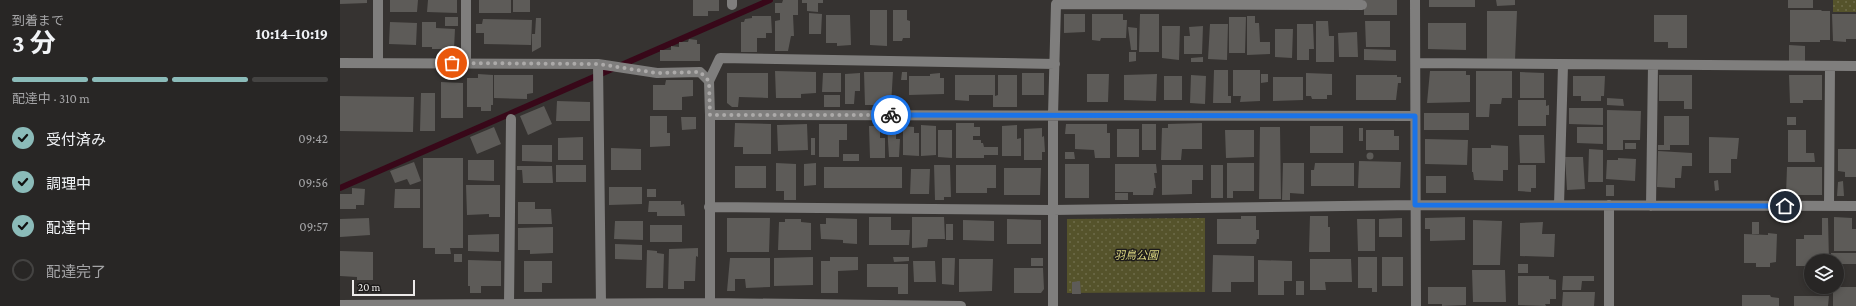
<!DOCTYPE html>
<html lang="ja">
<head>
<meta charset="utf-8">
<style>
	:root { --surface:#282625; --page:#302e2d; --text:#f1f3f6; --muted:#a5a5a7; --line:#444342; --accent:#8bbbb9 }
	body { margin:0; font-family:"Crimson Pro","Noto Sans JP",serif; background:var(--page); color:var(--text); height:100vh; display:flex; flex-direction:column; font-size:15px; white-space:nowrap }
	* { box-sizing:border-box; margin:0 }
	p { font-size:13px; color:var(--muted) }
	.icon { flex:none; width:22px; height:22px; fill:none; stroke:currentColor; stroke-width:2; stroke-linecap:round; stroke-linejoin:round }
	.map { position:relative; flex:1; overflow:hidden }
	.details { display:flex; flex-direction:column; background:var(--surface); width:340px }
	.details>* { flex:none }
	.fabs { position:absolute; left:1464px; top:254px; display:grid; gap:8px }
	.fabs a { display:grid; place-items:center; width:40px; height:40px; border-radius:50%; background:var(--surface); box-shadow:0 2px 6px #0003,0 0 0 1px var(--line); font-size:20px }
	.scale { position:absolute; left:12px; bottom:10px; width:63px; box-sizing:border-box; padding-left:4px; border:2px solid #eceae9; border-top:0; font-size:11px; line-height:14px; white-space:nowrap; color:#eceae9; -webkit-text-stroke:3px #1d1b1a; paint-order:stroke }
	.pin { position:absolute; display:grid; place-items:center; width:34px; height:34px; color:#fff; margin:-17px; border:2px solid #fff; border-radius:50%; box-shadow:0 1px 4px #0007 }
	.courier { position:absolute; display:grid; place-items:center; width:40px; height:40px; margin:-20px; border:3px solid #1a73e8; border-radius:50%; background:#fff; color:#222; box-shadow:0 1px 5px #0007 }
	.headline em { font-style:normal; font-weight:700 }
	.headline div { display:flex; flex-direction:column-reverse }
	.headline { display:flex; align-items:center; justify-content:space-between; height:68px; padding:0 12px }
	h1 { font-size:26px; font-weight:700; line-height:30px }
	.bar { display:grid; grid-template-columns:repeat(4,1fr); gap:6px 4px; align-content:center; height:48px; padding:0 12px }
	.bar i { height:5px; border-radius:3px; background:var(--line) }
	.bar .on { background:var(--accent) }
	.bar p { grid-column:span 4 }
	ol { padding:0 12px; list-style:none }
	li { display:flex; align-items:center; gap:12px; height:44px }
	li p { margin-inline-start:auto }
	li .icon { padding:4px; border-radius:50%; background:var(--accent); color:#111; stroke-width:4 }
	li:last-child { color:var(--muted) }
	li i { width:22px; height:22px; border:2px solid var(--line); border-radius:50% }
	main { display:flex; flex:1; min-height:0 }
	.map>svg:first-child { display:block }
	.park { fill:url(#park-dots) }
	.lines { fill:none; stroke-linecap:round; stroke-linejoin:round }
	.stream { stroke:#380819; stroke-width:6 }
	.building { fill:#5d5b58 }
	.minor { stroke:#7f7e7d; stroke-width:10 }
	.done { stroke:#acaaa9; stroke-width:4; stroke-dasharray:0 7.2 }
	.route { stroke:#1a73e8; stroke-width:5 }
	.labels { text-anchor:middle; dominant-baseline:central; stroke-width:3; stroke-linejoin:round; paint-order:stroke }
	.park-label { font-size:11px; font-style:italic; fill:#dcd782; stroke:#1d1b1a }
</style>
</head>
<body>
<main>
<section class="details">
<div class="headline"><div><h1>3 分</h1><p>到着まで</p></div><em>10:14–10:19</em></div>
<div class="bar"><i class="on"></i><i class="on"></i><i class="on"></i><i></i><p>配達中 · 310 m</p></div>
<ol>
<li><svg class="icon" aria-label="check" viewBox="0 0 24 24"><path d="M5 12l5 5 9-10"/></svg>受付済み<p>09:42</p></li>
<li><svg class="icon" aria-label="check" viewBox="0 0 24 24"><path d="M5 12l5 5 9-10"/></svg>調理中<p>09:56</p></li>
<li><svg class="icon" aria-label="check" viewBox="0 0 24 24"><path d="M5 12l5 5 9-10"/></svg>配達中<p>09:57</p></li>
<li><i></i>配達完了</li>
</ol>
</section>
<div class="map">
<svg width="1516" height="306" viewBox="0 0 1516 306">
	<defs>
		<pattern id="park-dots" width="8" height="8" patternUnits="userSpaceOnUse"><rect width="8" height="8" fill="#55532b"/><path d="M2 2h.1M6 6h.1" fill="none" stroke="#6e6c4a" stroke-width="1.8" stroke-linecap="round"/></pattern>
	</defs>
	<rect width="100%" height="100%" fill="#363331"/>
	<path class="park" d="M1493,0H1516V12H1493Z
		M865,218V292L727,293V219Z"/>
	<g class="lines">
		<path class="stream" d="M0,188L430,0"/>
	</g>
	<path class="building" d="M0,0H27V3L0,4Z
		M50,0H78L77,12H50Z
		M88,0H117V13L87,12Z
		M139,0H171V13H139Z
		M173,0H190V12H173Z
		M353,0H379V11H368V16H353Z
		M443,0H458V15H453L454,36H451L448,51H435V21L440,20V13H435V3H442Z
		M462,0H483V3H478V12L467,11V3H462Z
		M1024,0H1057V15H1024Z
		M1089,0H1135V7H1089Z
		M1156,0H1175V5L1157,6Z
		M1448,0H1473V8H1448Z
		M530,10H547V46L530,45Z
		M553,10H567V20L570,21V38H563L562,41H553Z
		M1450,10H1482L1481,11H1490V40H1480V42H1450Z
		M1147,11H1177L1175,60L1147,59Z
		M469,13L482,14L481,34H469Z
		M724,14H745V32L724,33Z
		M752,14H783V20H787L786,38H761L760,41L752,40Z
		M800,14H819V52H799Z
		M1492,14H1516V39H1506V42L1493,41Z
		M486,15H510L511,45L497,46V43H486Z
		M1314,15H1347V48H1328V42H1314Z
		M412,16H431L432,33H426V38H417V52H401V22H404L405,19L412,18Z
		M907,16H915V23H919L920,42H930V54L907,55Z
		M105,17H118V26H105Z
		M889,17H906L905,53H889Z
		M196,18H201V47L192,52V34H195Z
		M143,19L192,20L191,45L144,44V33H136V24H142Z
		M976,21H988L989,36H994V62H976Z
		M1025,21H1050V47H1026Z
		M50,22L77,23L76,45L49,44Z
		M82,22H96V28L115,29L114,49H92V47H82Z
		M1088,23H1126V50L1088,49Z
		M870,24H888L887,60L868,59Z
		M957,24H973L974,49H969V60H957Z
		M822,26H840L839,60L822,58Z
		M863,26L862,54H844V36H850L849,27Z
		M788,27L797,28V50H791Z
		M935,29H953L952,58L935,57Z
		M1017,32L1018,57H999L998,33Z
		M349,39L357,40V44H360V61H320V50H331V46L339,47V42H348Z
		M1449,45L1465,46V62H1449Z
		M1024,49L1056,50V61L1024,60Z
		M789,52H796V61L789,62Z
		M863,57V62H851V58Z
		M874,70H888V96H891V103H873Z
		M893,70H920V101L900,102L901,96H893Z
		M435,71L476,72V93L461,94V98H436Z
		M1090,71H1126V75H1130V102L1087,103Z
		M1136,71H1172V98H1162L1161,104H1150L1149,117H1136Z
		M524,72H553L551,105H525Z
		M562,72H567V80H561Z
		M1180,72L1204,73V98H1180Z
		M387,73H428V98L399,97L398,107H392L387,103Z
		M483,73H501V92H482Z
		M520,73V91H515L514,104H505V74Z
		M600,73V78H604V94L569,95V76H590V74Z
		M682,73H704V95H682Z
		M966,73L992,74V95H987V99H972L971,96H966Z
		M138,74L153,75V105H151V111H141V107H127V78H138Z
		M747,74H769L768,102H747Z
		M817,74L816,101L784,100V75Z
		M921,74H928V82L921,83Z
		M154,75H193V93L187,94V99L154,98Z
		M615,75H655V96L658,95V75H677V107H653V95H629V101L615,100Z
		M851,75L866,76L865,104L850,103Z
		M1016,75H1057V77H1061V83H1058L1056,100H1016Z
		M1319,75H1352V109H1344V101H1319Z
		M1449,75H1482V100H1463V103H1450Z
		M824,76H842V100H824Z
		M1233,76H1265L1264,96H1261V101H1241V96H1233Z
		M933,77H963V100L933,101Z
		M326,80H353V96L342,97V110H313V85H325Z
		M101,82L123,83V118H101Z
		M81,93H95V131H80Z
		M484,95H500V107H484Z
		M0,96L74,97L73,132L0,131Z
		M1267,98L1283,99L1284,106L1267,105Z
		M1178,100H1206V106L1209,105V115H1206V126H1178Z
		M217,101L250,102V121H216Z
		M204,106L212,124L188,135L180,116Z
		M1229,108H1263V125L1229,124Z
		M1267,110L1301,111L1300,140H1283V150H1267Z
		M1084,113H1129V130H1084Z
		M310,116H327V133H330V146L310,147Z
		M1324,116H1349V145H1330V150H1318V145H1324Z
		M341,117H356V129L342,130Z
		M1447,117H1456V125H1447Z
		M395,123L431,124V154H403V147H394Z
		M616,123H634V127H640V136H633V140H641V143H643L644,147H658V155H644V158H616Z
		M862,123V149H842L841,160H821L822,128H828V124Z
		M467,124L468,150L438,151L437,125Z
		M479,124H507V140H499V157H479Z
		M726,124H767V133H770V158H755L754,150L735,149V134H725Z
		M802,124H816V150H802Z
		M547,125H556V139H560L559,157H549Z
		M581,125L596,126V155L581,156Z
		M677,125V139L681,138V156H662V126Z
		M529,126H540V138H545V158H530Z
		M563,126L574,127V133H579V156L563,155Z
		M970,126H1003V153H970Z
		M154,127L161,144L137,154L130,137Z
		M920,127H940L941,199H919Z
		M1237,127H1263V144L1237,143Z
		M702,128V137L704,136L705,152H702V160H684V129Z
		M1019,128H1023V141H1019Z
		M777,129H799V157H777Z
		M598,130H612V158L598,157Z
		M885,130H914V157L886,158Z
		M1026,130H1054V136H1059V150H1026Z
		M1448,130H1466V153H1474L1475,162H1448Z
		M1179,135H1204L1205,163H1180Z
		M243,137V160H218V138Z
		M1369,137L1399,138L1397,159H1391V173H1369Z
		M471,138H475V155H471Z
		M1085,139L1128,140L1127,165L1085,164Z
		M1285,143H1296V149H1285Z
		M182,145H212V162L182,161Z
		M1151,145L1168,146V170H1163V181L1134,180L1133,172H1132V148H1151Z
		M271,148L301,149V170H271Z
		M1249,149L1263,150V182H1248Z
		M1498,149H1516V177H1505V172L1498,171Z
		M1318,151L1352,153V166H1342L1341,178H1335V188L1317,187Z
		M725,152H734L735,159H725Z
		M1026.5 156a3.5 3.5 0 1 1 7 0a3.5 3.5 0 1 1-7 0Z
		M503,154H519V161H503Z
		M1225,157H1243L1245,189L1227,190Z
		M83,158H123V248H110L111,254H95V248H83Z
		M1278,158L1296,159L1295,181L1266,179L1267,160H1278Z
		M128,160H154V181L128,180Z
		M1019,161L1061,162L1060,188H1018Z
		M74,162L81,181L70,185L67,179L55,183L50,171Z
		M436,163L456,164V200H444V191H436Z
		M476,163V185L464,186V164Z
		M887,163H914V191H893V198H887Z
		M943,163H964V194L950,193V200H942Z
		M975,163H1014V186H971V170H974Z
		M725,164H749V198H725Z
		M775,164H816L817,173H814L816,188H814L813,195H793V192H775Z
		M216,165H246V182H216Z
		M594,165H610L611,197H604V200H595Z
		M616,165H656V188H647V193H616Z
		M822,165H863V180H852V194L822,195Z
		M871,165H883V198H871Z
		M1178,165H1196V188H1191V192L1178,191Z
		M177,166H212L213,183H183L182,170H177Z
		M395,166H426V188H395Z
		M484,167H562V188H484Z
		M1447,167H1482V195H1446Z
		M664,168H701L700,195H664Z
		M571,169H590L589,194H570Z
		M1086,176H1106V193H1086Z
		M1378,180L1379,190L1375,191L1374,181Z
		M1503,181L1504,196H1497L1498,182Z
		M126,185H160V217H149V214L127,215Z
		M1266,185H1274V196H1266Z
		M269,187H302V204L269,205Z
		M12,188L25,189L24,205H16V209H0V194H12Z
		M55,189H80V208H54Z
		M307,189H316V197H307Z
		M775,193H788V200H775Z
		M309,201H341V205L344,204L345,216H317V212H308Z
		M178,202H195V209H211L212,224H178Z
		M901,216H916V230H919V239H917L916,244H877V219H901Z
		M970,216H988V227H990V252H969Z
		M529,217H551V230H570L569,245H529Z
		M572,217H604L605,239H588L587,247L572,248Z
		M1125,217V240L1090,241V229H1085V218Z
		M1494,217L1512,218V229H1516V251H1494Z
		M29,218L30,235L0,237V219Z
		M387,218H430L429,252H387Z
		M486,218L517,219V244L503,243V240L481,239L480,224H486Z
		M1062,218V237H1039V219Z
		M1482,218H1488L1489,261H1471V266H1456V239H1464V235H1482Z
		M445,219H461V222L471,223V250H438L439,222H445Z
		M667,219L701,220V244H667Z
		M1017,219H1035V251H1018Z
		M623,220L654,221V241L623,240Z
		M1133,220L1162,221L1160,265H1133Z
		M275,221H303V240L274,239Z
		M1203,222L1202,234H1215L1214,257L1180,256V223Z
		M1412,222H1419V234H1412Z
		M606,224H613V240H606Z
		M310,225H342V242H310Z
		M213,227V253L190,254V250H178V228Z
		M1428,233L1437,234L1436,262L1430,263V267H1416V263H1404V234L1428,235Z
		M159,234V252L128,251V235Z
		M275,244L302,245V260L275,259Z
		M358,248V257L356,256L355,281H344V289H328L329,249Z
		M307,250L317,251V253L324,254L323,288H306Z
		M0,251L33,252V280H17V277L0,276Z
		M1491,253H1516V264H1497V261H1491Z
		M114,254H122V262H114Z
		M873,255L914,256V282H891V292H872Z
		M473,257V285L434,286V258Z
		M490,257H518V270L498,271V293H481V261H490Z
		M553,257H569V261L554,262Z
		M1018,257H1037V292H1032V288H1018Z
		M1042,257H1063V286H1042Z
		M390,258H430V287L406,288L405,279H395V291H387Z
		M602,258H615L614,285L602,284Z
		M691,258H703V266H691Z
		M619,259H653L652,291L619,292Z
		M970,259H1011L1012,282H985L986,290H970Z
		M128,260L161,261V286H141V293H130V286H128Z
		M918,260L952,261V281H944V295H918Z
		M184,261H212V283H202V292H184Z
		M573,261H595L596,282H574Z
		M527,264H568V294H558V287H527Z
		M1178,264H1188V273H1178Z
		M674,268H703L704,289L701,293H674Z
		M1132,270H1165L1166,302H1133Z
		M1178,276H1209V279L1216,280V299H1210V304H1205L1206,306L1178,305Z
		M1223,276H1254V281H1242L1241,290H1222Z
		M740,281L741,294H732V282Z
		M956,281H964V295H956Z
		M1088,287H1126V305L1102,306V304H1088Z
		M1493,287H1516V306H1493Z
		M1223,292H1255L1254,306H1222Z
		M1402,295H1430L1431,297L1439,298V306H1402Z
		M1454,296H1489L1488,306H1454Z"/>
	<g class="lines">
		<path class="minor" d="M126,0V63
			M1075,0L1076,306
			M392,5V0
			M0,63L258,64L317,73L360,72L369,81L370,115
			M38,63V0
			M1076,63L1516,66
			M258,64L261,303
			M369,81L380,58L715,64
			M1219,205L1223,65
			M1269,205V306
			M1311,206L1313,65
			M1489,206L1490,66
			M369,207L712,210L1075,205L1516,206
			M169,304L171,119
			M0,305L370,303L621,306
			M370,306V115L1075,116
			M713,306V115L716,4L1022,5"/>
	</g>
	<g class="lines">
		<path class="done" d="M112,63L258,64L317,73L360,72L369,81L370,115H551"/>
		<path class="route" d="M551,115L1075,116V205L1445,206"/>
	</g>
	<g class="labels">
		<g class="park-label">
			<text x="796" y="255">羽鳥公園</text>
		</g>
	</g>
</svg>
<div class="fabs">
<a><svg class="icon" aria-label="layers" viewBox="0 0 24 24"><path d="M12 4l9 5-9 5-9-5zM3 14l9 5 9-5"/></svg></a>
</div>
<div class="scale">20 m</div>
<div class="pin" style="left:112px;top:63px;background:#ea580c"><svg class="icon" aria-label="bag" viewBox="0 0 24 24"><path d="M5 8h14l-1 12H6zM9 8a3 3 0 0 1 6 0"/></svg></div>
<div class="pin" style="left:1445px;top:206px;background:#1f2937"><svg class="icon" aria-label="home" viewBox="0 0 24 24"><path d="M3 11l9-7 9 7M6 9v11h12V9"/></svg></div>
<div class="courier" style="left:551px;top:115px"><svg class="icon" aria-label="bike" viewBox="0 0 24 24"><circle cx="6" cy="16" r="4"/><circle cx="18" cy="16" r="4"/><path d="M6 16l4-8h5l3 8M10 8l3 8H6M13 5h3"/></svg></div>
</div>
</main>
</body>
</html>
